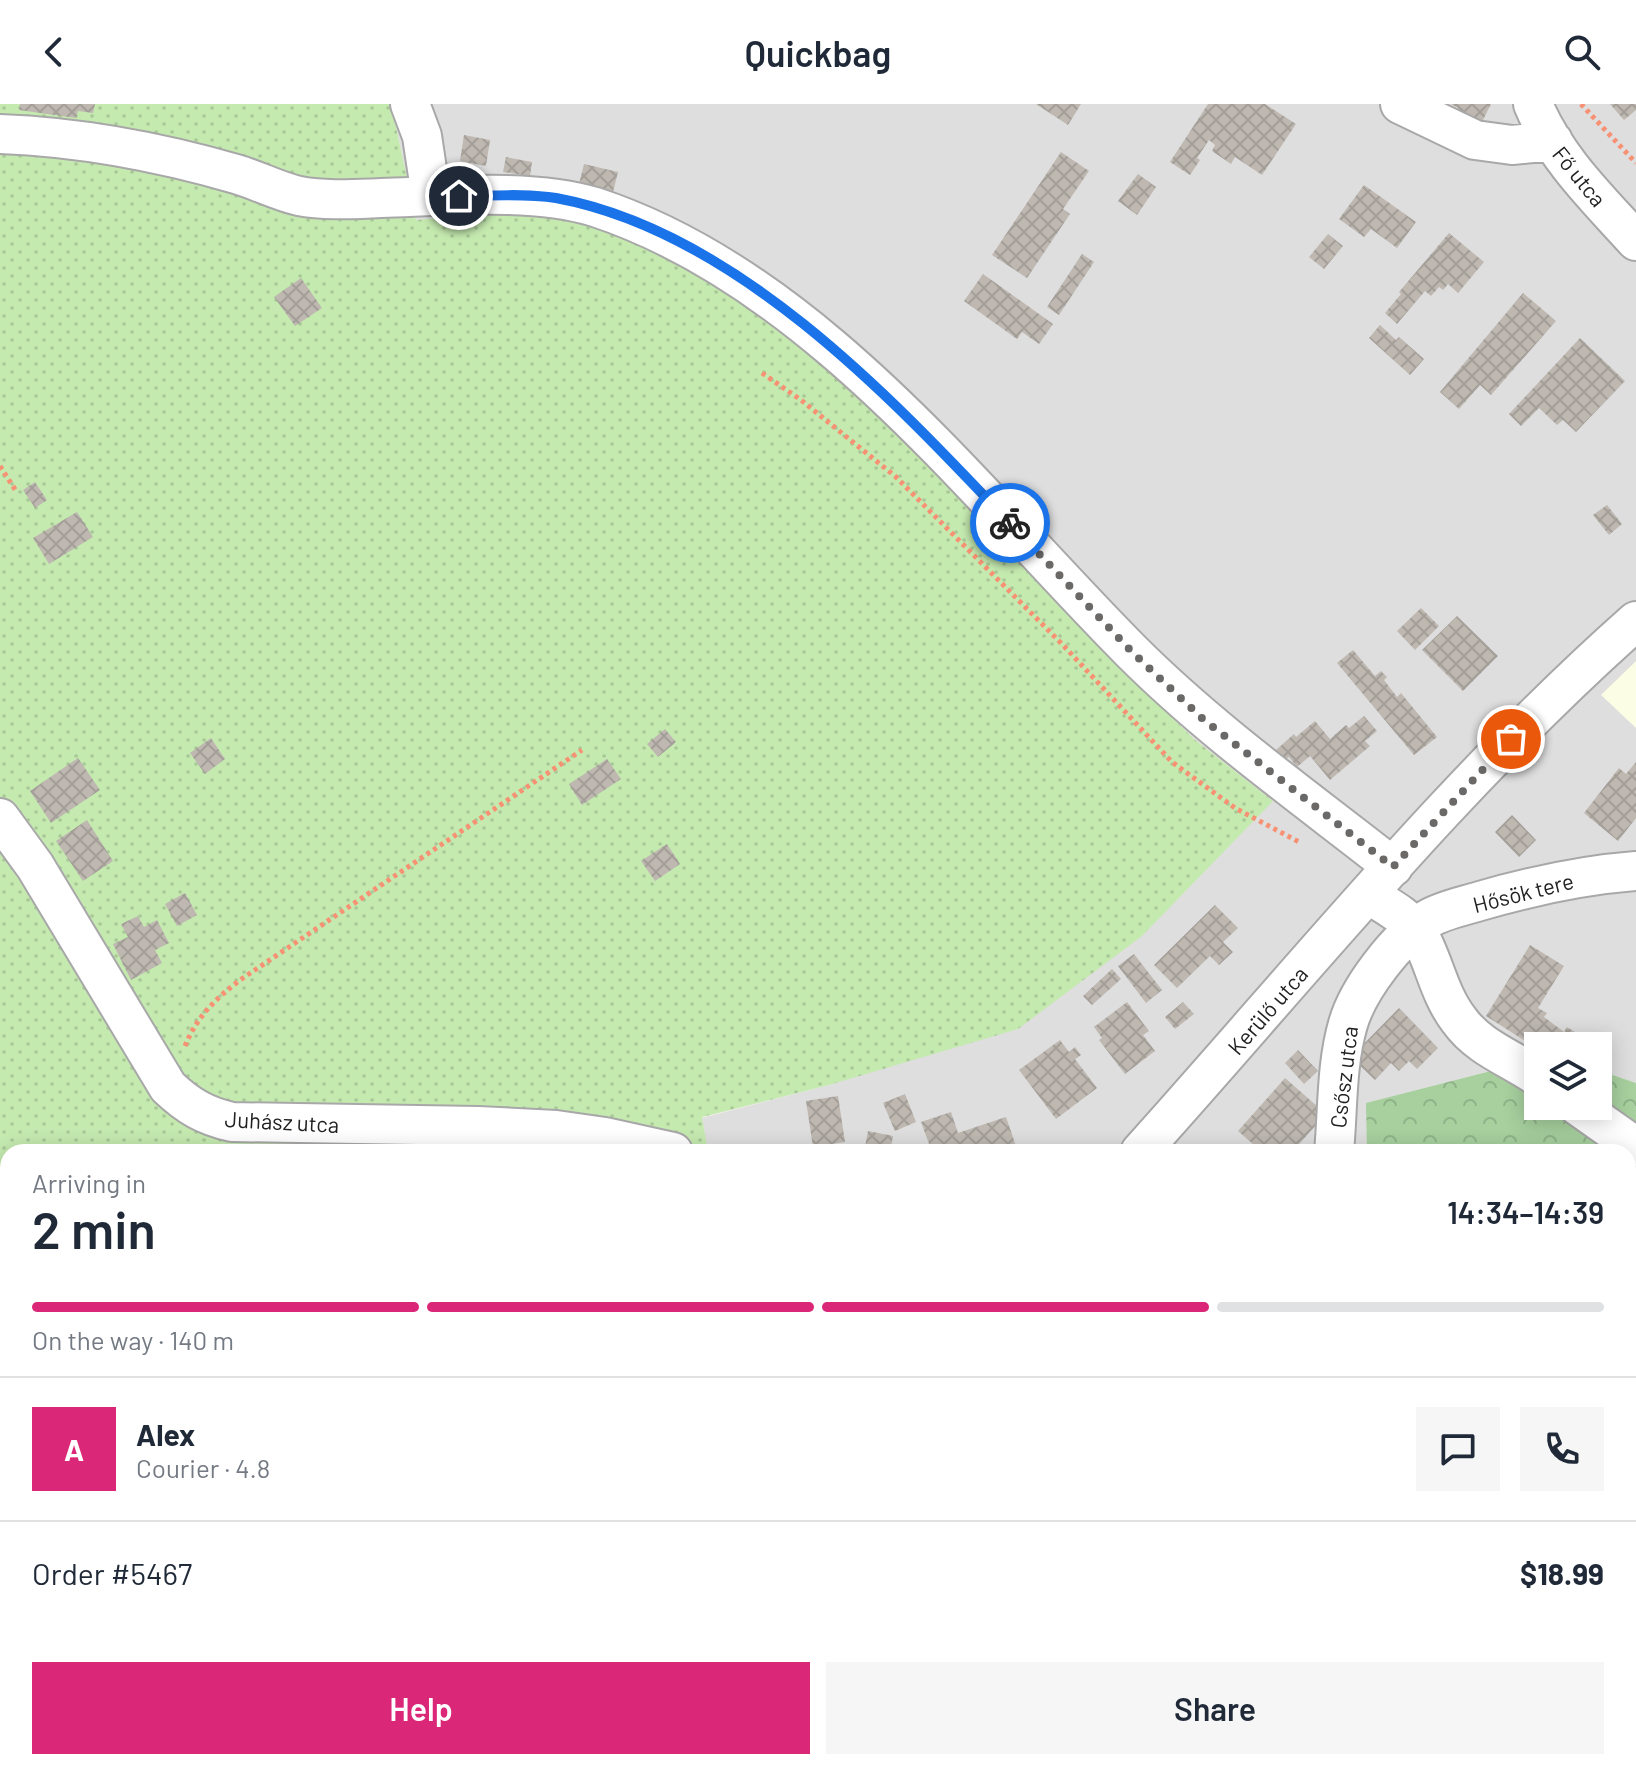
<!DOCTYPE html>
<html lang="en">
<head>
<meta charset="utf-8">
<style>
	:root { --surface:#fff; --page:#f6f6f7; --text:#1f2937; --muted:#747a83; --line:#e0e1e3; --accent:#db2777 }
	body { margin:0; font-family:Barlow,sans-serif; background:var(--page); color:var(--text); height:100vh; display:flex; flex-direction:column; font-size:30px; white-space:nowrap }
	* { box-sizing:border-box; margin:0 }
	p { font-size:26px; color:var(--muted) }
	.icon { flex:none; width:44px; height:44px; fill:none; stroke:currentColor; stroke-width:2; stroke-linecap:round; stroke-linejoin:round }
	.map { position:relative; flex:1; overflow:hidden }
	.details { position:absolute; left:0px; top:1040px; width:1636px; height:626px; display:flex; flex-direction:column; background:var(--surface); border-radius:24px 24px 0 0; box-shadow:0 4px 20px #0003 }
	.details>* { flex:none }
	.buttons { position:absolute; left:1524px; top:928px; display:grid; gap:16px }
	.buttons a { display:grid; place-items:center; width:88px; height:88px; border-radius:0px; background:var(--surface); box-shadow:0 4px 20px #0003; font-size:40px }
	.pin { position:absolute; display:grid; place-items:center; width:68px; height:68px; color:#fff; margin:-34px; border:4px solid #fff; border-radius:50%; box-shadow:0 2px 8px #0007 }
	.courier { position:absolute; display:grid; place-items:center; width:80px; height:80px; margin:-40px; border:6px solid #1a73e8; border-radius:50%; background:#fff; color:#222; box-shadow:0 2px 10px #0007 }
	.summary em { font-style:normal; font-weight:600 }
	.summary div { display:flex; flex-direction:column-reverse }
	.summary { display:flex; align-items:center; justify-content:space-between; height:136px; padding:0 32px }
	h1 { font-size:52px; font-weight:600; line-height:60px }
	.bar { display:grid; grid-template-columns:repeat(4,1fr); gap:12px 8px; align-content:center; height:96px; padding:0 32px }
	.bar i { height:10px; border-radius:6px; background:var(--line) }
	.bar .current { background:var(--accent) }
	.bar p { grid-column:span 4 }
	.line { display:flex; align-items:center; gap:20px; padding:0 32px; border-top:2px solid var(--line) }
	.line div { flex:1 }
	.round { display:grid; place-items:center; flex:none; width:84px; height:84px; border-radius:0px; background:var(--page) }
	.button { display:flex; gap:16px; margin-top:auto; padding:16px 32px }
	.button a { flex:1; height:92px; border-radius:0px; background:var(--accent); color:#fff; font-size:32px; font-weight:600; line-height:92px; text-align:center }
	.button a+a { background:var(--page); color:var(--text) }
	header { display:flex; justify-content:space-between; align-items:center; height:104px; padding:0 32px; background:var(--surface); font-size:36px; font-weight:600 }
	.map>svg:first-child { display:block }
	.residential { fill:#dfdede }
	.education { fill:#fbfee4 }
	.forest { fill:url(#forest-crowns) }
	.garden { fill:url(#garden-dots) }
	.building { fill:url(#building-cross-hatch) }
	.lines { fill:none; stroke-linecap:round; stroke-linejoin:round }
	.minor-casing { stroke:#a8a8a8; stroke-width:42 }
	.path { stroke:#f79173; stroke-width:5; stroke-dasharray:4 4; stroke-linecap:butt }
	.minor { stroke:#fff; stroke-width:38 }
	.done { stroke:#6a6967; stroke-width:8; stroke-dasharray:0 14.4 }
	.route { stroke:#1a73e8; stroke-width:10 }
	.labels { text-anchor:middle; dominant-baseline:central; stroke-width:8; stroke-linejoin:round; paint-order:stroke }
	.street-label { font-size:22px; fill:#212121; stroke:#fff }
</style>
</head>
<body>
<header><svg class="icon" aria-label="back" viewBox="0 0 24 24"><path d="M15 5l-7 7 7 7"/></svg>Quickbag<svg class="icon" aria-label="search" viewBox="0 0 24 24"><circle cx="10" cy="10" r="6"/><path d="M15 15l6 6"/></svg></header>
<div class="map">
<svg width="1636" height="1665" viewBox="0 0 1636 1665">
	<defs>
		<pattern id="forest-crowns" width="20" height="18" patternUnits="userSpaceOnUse" patternTransform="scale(2)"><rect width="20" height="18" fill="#a7d09e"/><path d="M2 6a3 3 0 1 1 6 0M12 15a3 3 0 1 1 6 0" fill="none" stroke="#8fb288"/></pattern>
		<pattern id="garden-dots" width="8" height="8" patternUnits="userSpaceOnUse" patternTransform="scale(2)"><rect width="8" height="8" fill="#c5eab0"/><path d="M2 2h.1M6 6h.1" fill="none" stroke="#a9c897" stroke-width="1.8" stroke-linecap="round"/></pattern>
		<pattern id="building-cross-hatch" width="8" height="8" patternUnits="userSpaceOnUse" patternTransform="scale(2)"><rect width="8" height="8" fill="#beb8b1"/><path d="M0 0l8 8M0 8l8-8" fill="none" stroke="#a39e98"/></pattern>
	</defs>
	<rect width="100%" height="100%" fill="#f1efe8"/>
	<path class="residential" d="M391,0H1636V979L1598,966V942H1538V955L1367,999V1048H708L702,1014L829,981L1273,697L1195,636L1113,555L922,355L817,252L525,107L416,116Z"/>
	<path class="education" d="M1636,557V624L1601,591Z"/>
	<path class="forest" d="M1538,955V1002H1598V966L1636,979V1665H1598L1610,1658H1628V1048H1367L1366,999Z"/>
	<path class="garden" d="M0,0H391L416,116L525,107L636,134L699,170L817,252L922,355L1113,555L1195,636L1273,697L1142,832L1018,925L829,981L702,1013L708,1048H8V1658H1038L1036,1665H0Z"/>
	<path class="building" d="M20,0H95L93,9L78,7L76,14L19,6Z
		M1036,0H1081L1068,21Z
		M1208,0H1265L1296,20L1262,71L1235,53L1231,60L1212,47L1215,41L1209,36L1197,54L1200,56L1190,71L1170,58Z
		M1451,0H1491L1480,22L1457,13L1458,4Z
		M1610,0H1636V6L1624,16Z
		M464,31L490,36L486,62L460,57Z
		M1061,48L1089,67L1063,105L1070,110L1027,174L992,151Z
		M506,53L532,58L530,72L503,68Z
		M584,60L618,68L612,92L578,84Z
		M1138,70L1156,83L1137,111L1118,97Z
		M1364,81L1416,118L1397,144L1371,125L1364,133L1339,115Z
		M1449,129L1484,158L1458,189L1448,180L1443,186L1439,183L1431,192L1425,187L1397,220L1385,209L1401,190L1399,188Z
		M1328,130L1343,142L1324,165L1309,153Z
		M1082,150L1094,158L1059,211L1047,203Z
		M983,170L1053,220L1039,240L1022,228L1017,235L964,197Z
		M301,174L322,204L295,222L274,193Z
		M1523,189L1556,217L1491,291L1480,281L1459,305L1440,288Z
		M1380,221L1396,236L1399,233L1424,255L1410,271L1369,234Z
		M1580,234L1625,277L1576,328L1563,316L1557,321L1539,304L1521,322L1509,310Z
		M35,378L47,396L35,404L23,386Z
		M1607,401L1622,420L1609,431L1593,411Z
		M77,408L93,433L49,460L33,434Z
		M1421,504L1439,522L1415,546L1397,527Z
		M1457,512L1498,552L1463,587L1422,546Z
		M1353,546L1375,572L1381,567L1387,573L1384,576L1397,593L1401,589L1437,633L1414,651L1337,559Z
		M1364,612L1377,627L1365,637L1370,642L1330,676L1310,652L1297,663L1289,653L1285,656L1276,646L1294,630L1296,633L1315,617L1330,635L1346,621L1349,624Z
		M665,625L676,638L658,653L647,640Z
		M211,634L225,655L205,670L190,649Z
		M78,654L100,686L51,719L30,687Z
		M607,655L621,675L582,701L569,680Z
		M1636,658V714L1618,737L1584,709L1619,664L1626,670Z
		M1512,711L1536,736L1519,753L1495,728Z
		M87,716L113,757L83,777L56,737Z
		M667,740L680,760L655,777L641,757Z
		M185,789L197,811L177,822L165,800Z
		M1215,801L1238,824L1223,838L1233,848L1219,861L1210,852L1177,884L1154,861Z
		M138,812L144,823L157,816L169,839L155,846L162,859L131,876L113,840L128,833L121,820Z
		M1530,841L1564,862L1538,904L1547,909L1544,913L1564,928L1567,923L1597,942H1562L1552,935L1548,942H1538V945L1486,912Z
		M1134,850L1162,886L1146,899L1118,862Z
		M1112,865L1121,875L1092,901L1083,892Z
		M1127,898L1149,927L1143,931L1155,947L1125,970L1099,936L1102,934L1094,923Z
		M1183,898L1194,910L1175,925L1165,913Z
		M1399,904L1438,944L1417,965L1409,957L1399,967L1391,959L1375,976L1351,953Z
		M1060,936L1069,948L1075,943L1081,951L1075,955L1097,984L1056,1015L1019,966Z
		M1298,946L1318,967L1304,980L1285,959Z
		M1285,974L1326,1010L1292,1048H1279L1274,1044L1271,1048H1262L1238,1027Z
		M905,990L916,1018L895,1027L883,999Z
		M838,992L845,1038L813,1043L806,997Z
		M951,1008L958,1029L1006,1013L1018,1048H932L921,1018Z
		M868,1027L893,1032L890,1048H864Z
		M7,1167L8,1215L0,1219V1169Z
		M930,1658H966L964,1665H928Z"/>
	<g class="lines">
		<g class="minor-casing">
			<path id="minor" d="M410,0L422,32L431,92
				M1400,0L1475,36L1512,41L1553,37
				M1533,0C1555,54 1598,95 1636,137
				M0,30C79,33 160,48 236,70C257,76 277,87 299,92C326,97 354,95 381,94C446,92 534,84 595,103C814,175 974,389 1131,547C1211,627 1304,693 1393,763
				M0,714L35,762L168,983C188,1002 205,1012 232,1018L478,1022L556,1026L605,1033L673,1048
				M1368,790C1383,800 1407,812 1417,827C1434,855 1438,889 1459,916C1479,944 1511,954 1538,973
				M1578,1002L1636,1043
				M1140,1048C1302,868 1454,678 1636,517
				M1334,1048C1338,1006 1336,961 1348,920C1358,885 1397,834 1428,815C1443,806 1464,802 1480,797C1532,782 1583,771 1636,767
				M0,1276L8,1273
				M869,1665L871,1658"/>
		</g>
		<path class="path" d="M1581,0L1636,59
			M762,269L801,296L896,373L1062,540L1172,658L1235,704L1299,738
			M0,362L16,387
			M185,942C197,912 217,893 243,874L582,646
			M423,1658L428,1665
			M1545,1658L1548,1665"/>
		<use href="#minor" class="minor"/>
	</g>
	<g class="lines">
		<path class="done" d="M1010,419L1132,548L1204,616L1393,763L1511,635"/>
		<path class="route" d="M459,92C490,92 525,89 556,94C735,127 890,292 1010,419"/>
	</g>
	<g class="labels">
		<g class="street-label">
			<text transform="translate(1580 72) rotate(51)">Fő utca</text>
			<text transform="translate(1523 788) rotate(-14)">Hősök tere</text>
			<text transform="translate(1267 906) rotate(-49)">Kerülő utca</text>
			<text transform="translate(1343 973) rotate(-83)">Csősz utca</text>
			<text transform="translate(282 1017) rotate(3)">Juhász utca</text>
		</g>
	</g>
</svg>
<div class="buttons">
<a><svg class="icon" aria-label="layers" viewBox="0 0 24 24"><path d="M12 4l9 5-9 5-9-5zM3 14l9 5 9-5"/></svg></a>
</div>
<div class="pin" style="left:1511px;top:635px;background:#ea580c"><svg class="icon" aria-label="bag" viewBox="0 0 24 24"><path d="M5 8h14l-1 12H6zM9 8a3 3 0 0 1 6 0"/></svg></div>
<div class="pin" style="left:459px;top:92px;background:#1f2937"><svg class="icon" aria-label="home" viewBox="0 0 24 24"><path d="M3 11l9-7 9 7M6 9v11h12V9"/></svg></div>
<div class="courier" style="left:1010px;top:419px"><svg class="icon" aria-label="bike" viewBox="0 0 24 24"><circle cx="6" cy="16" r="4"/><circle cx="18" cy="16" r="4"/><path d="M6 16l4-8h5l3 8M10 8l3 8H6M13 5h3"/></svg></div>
<section class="details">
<div class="summary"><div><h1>2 min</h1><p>Arriving in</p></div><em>14:34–14:39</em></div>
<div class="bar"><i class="current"></i><i class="current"></i><i class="current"></i><i></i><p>On the way · 140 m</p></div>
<div class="line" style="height:144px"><b class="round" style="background:var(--accent);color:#fff">A</b><div><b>Alex</b><p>Courier · 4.8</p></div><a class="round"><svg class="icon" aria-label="chat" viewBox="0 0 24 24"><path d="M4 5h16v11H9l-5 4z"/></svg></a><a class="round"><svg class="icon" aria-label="phone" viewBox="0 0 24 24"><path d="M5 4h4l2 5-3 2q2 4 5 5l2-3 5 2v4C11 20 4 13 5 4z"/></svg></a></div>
<div class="line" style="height:104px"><div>Order #5467</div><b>$18.99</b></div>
<div class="button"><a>Help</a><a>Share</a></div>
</section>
</div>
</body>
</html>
